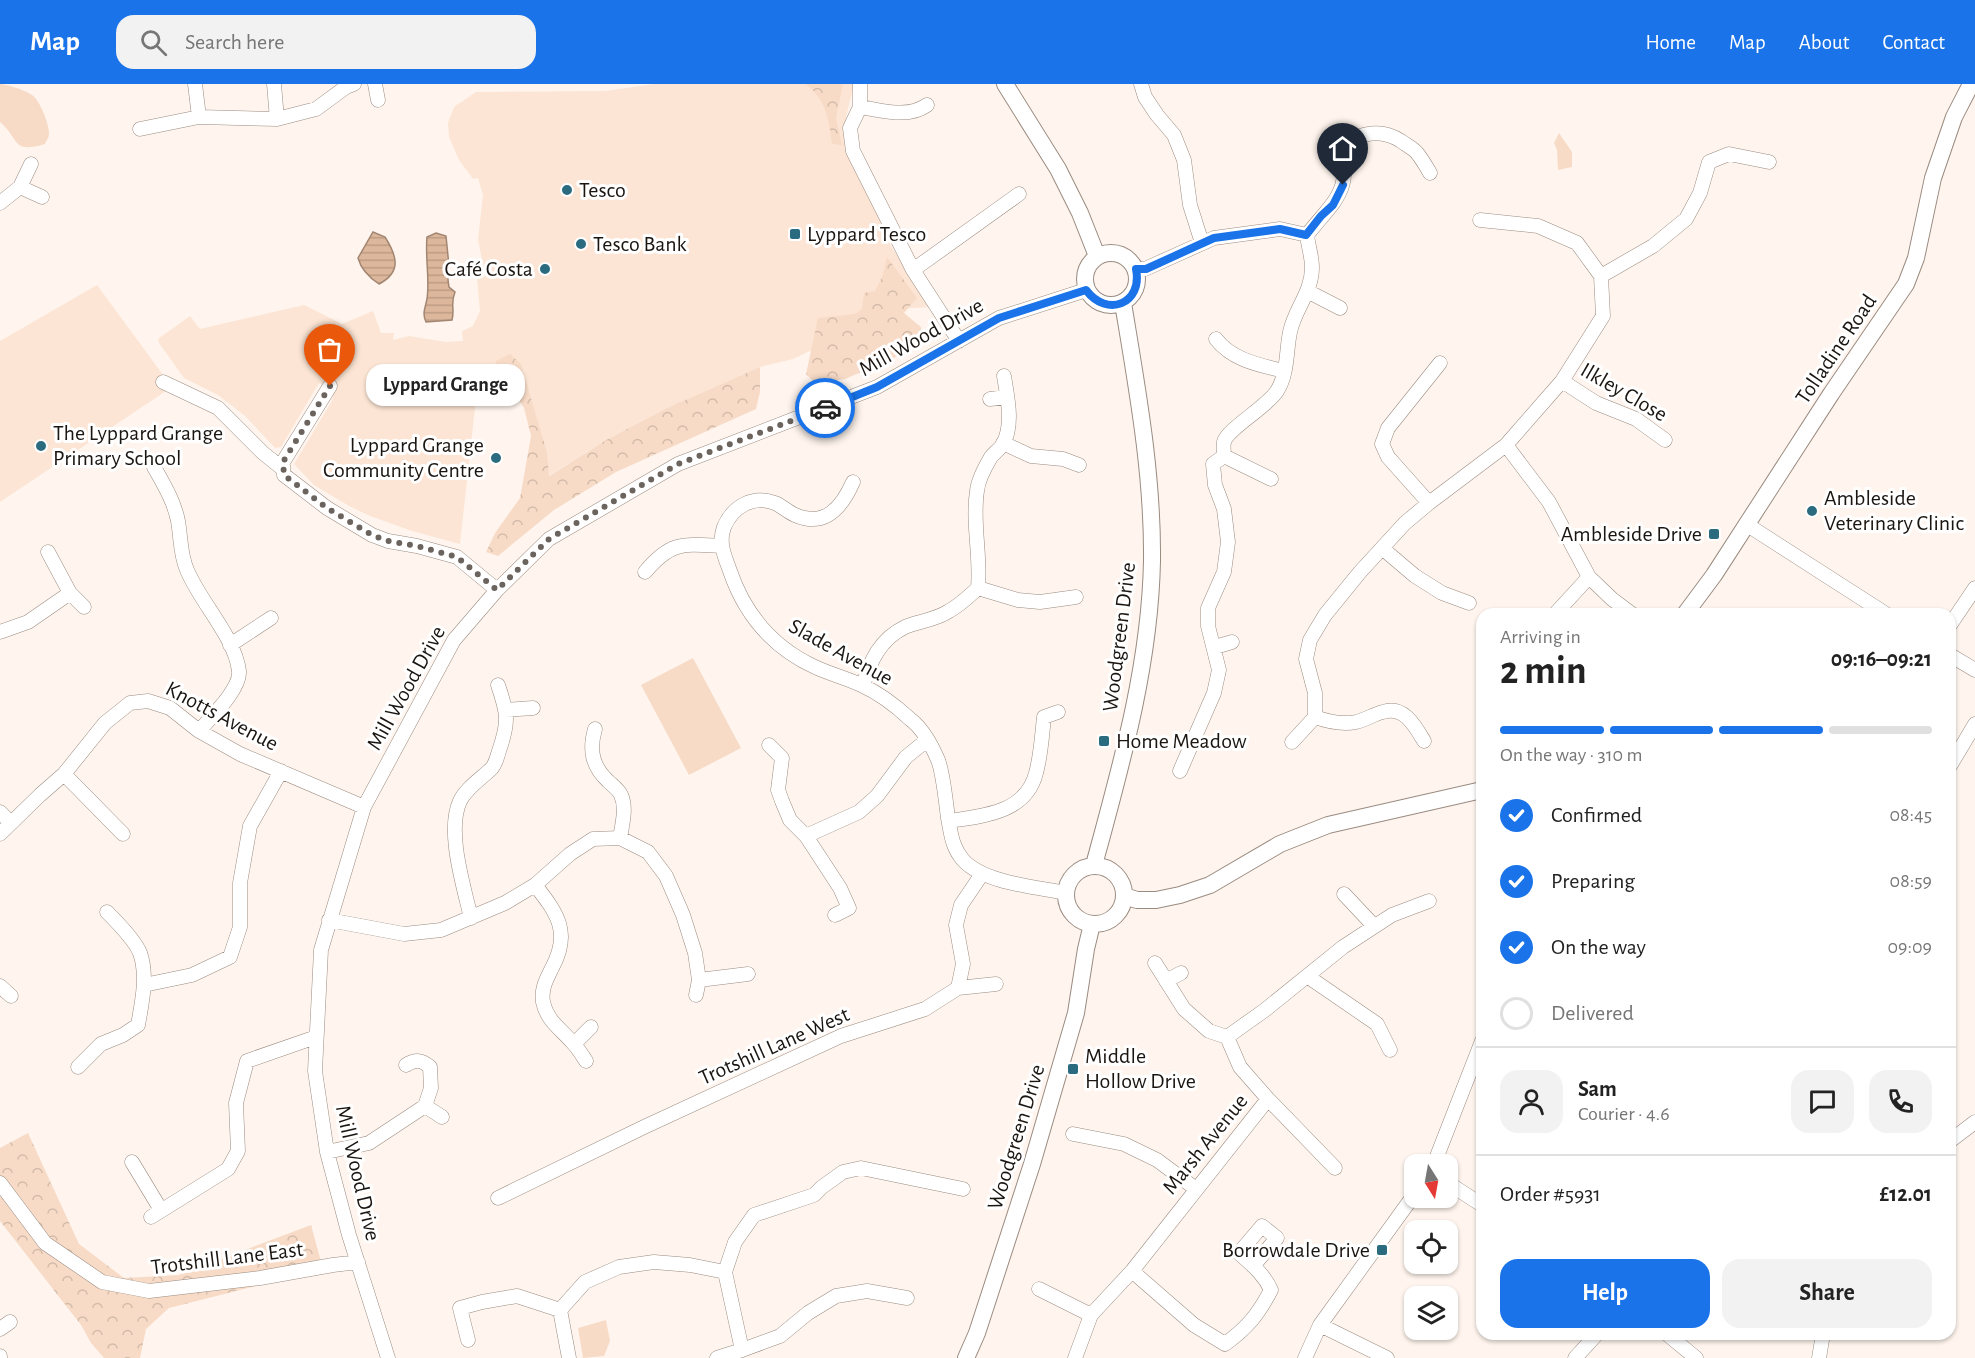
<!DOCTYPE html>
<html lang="en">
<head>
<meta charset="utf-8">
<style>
	:root { --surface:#fff; --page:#f2f2f2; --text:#222; --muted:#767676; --line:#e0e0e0; --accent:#1a73e8 }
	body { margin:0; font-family:"Alegreya Sans",sans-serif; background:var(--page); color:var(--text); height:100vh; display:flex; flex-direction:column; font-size:22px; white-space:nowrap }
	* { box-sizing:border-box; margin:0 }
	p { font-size:20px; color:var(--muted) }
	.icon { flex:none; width:33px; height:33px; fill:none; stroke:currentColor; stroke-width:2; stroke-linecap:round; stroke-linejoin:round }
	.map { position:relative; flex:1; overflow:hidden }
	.drawer { position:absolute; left:1476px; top:524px; width:480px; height:732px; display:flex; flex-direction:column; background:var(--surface); border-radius:18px; box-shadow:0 2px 4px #0004 }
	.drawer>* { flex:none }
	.needle { width:39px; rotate:169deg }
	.buttons { position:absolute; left:1404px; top:1070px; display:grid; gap:12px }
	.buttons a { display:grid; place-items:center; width:54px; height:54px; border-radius:12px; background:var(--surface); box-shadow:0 2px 4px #0004; font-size:30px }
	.pin { position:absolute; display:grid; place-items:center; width:51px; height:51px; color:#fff; margin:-62px -26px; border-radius:50% 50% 50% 0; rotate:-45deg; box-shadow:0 0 6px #0007 }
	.pin .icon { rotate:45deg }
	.courier { position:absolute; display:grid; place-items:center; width:60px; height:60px; margin:-30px; border:4px solid #1a73e8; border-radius:50%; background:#fff; color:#222; box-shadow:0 2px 8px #0007 }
	.bubble { position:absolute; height:42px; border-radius:18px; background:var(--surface); box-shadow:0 2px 4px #0004; font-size:20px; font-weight:700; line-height:42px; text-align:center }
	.summary em { font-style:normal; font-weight:700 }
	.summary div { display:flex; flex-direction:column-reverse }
	.summary { display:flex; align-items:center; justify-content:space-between; height:102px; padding:0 24px }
	h1 { font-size:39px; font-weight:700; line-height:45px }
	.bar { display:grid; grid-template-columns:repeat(4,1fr); gap:9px 6px; align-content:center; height:72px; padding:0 24px }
	.bar i { height:8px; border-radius:4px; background:var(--line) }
	.bar .current { background:var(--accent) }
	.bar p { grid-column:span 4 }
	.line { display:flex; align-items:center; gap:15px; padding:0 24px; border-top:2px solid var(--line) }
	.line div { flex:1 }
	.round { display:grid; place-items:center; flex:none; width:63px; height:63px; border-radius:18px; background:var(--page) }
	ol { padding:0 24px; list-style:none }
	li { display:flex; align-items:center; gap:18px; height:66px }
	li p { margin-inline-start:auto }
	li .icon { padding:6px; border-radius:50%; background:var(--accent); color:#fff; stroke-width:4 }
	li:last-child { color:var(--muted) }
	li i { width:33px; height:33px; border:3px solid var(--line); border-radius:50% }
	.button { display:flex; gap:12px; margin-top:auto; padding:12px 24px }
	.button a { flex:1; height:69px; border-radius:18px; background:var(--accent); color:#fff; font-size:24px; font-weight:700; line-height:69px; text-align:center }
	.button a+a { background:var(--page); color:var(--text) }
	header { display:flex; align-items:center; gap:36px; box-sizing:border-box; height:84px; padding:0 30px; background:var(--accent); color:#fff }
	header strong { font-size:28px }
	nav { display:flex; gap:33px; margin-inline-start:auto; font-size:21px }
	.search { width:420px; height:54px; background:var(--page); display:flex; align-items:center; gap:15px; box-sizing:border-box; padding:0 21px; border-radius:18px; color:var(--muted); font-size:22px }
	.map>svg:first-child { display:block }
	.built { fill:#fce5d4 }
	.forest { fill:url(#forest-crowns) }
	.park { fill:#f7dbc7 }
	.water { fill:url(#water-rules); stroke:#a28672; stroke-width:1.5 }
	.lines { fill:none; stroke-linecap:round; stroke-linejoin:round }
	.minor-casing { stroke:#9a8b80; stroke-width:15 }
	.major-casing { stroke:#9a8b80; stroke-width:18 }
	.minor { stroke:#fff; stroke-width:14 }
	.major { stroke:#fff; stroke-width:16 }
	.done { stroke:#6a635e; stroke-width:6; stroke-dasharray:0 10.8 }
	.route { stroke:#1a73e8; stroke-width:8 }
	.poi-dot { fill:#2a6b7f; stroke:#fff; stroke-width:2 }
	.labels { text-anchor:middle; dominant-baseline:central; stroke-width:6; stroke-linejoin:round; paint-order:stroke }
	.poi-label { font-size:22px; fill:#1a1511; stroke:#fff; text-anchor:start }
	.street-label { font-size:22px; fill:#1a1511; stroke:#fff }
</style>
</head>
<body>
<header>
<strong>Map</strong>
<div class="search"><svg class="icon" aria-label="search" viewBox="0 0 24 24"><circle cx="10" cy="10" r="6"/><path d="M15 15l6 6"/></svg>Search here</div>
<nav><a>Home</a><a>Map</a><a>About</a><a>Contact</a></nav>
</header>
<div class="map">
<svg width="1975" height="1274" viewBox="0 0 1975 1274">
	<defs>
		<pattern id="forest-crowns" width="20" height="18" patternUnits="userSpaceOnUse" patternTransform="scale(1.5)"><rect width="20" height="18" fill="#f7dbc7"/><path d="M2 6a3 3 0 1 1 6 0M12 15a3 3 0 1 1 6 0" fill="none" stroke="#d3bbaa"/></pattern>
		<pattern id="water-rules" width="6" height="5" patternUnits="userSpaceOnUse" patternTransform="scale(1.5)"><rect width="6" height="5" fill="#ddb79b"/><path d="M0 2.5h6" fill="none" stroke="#bd9c84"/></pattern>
	</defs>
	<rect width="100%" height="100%" fill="#fff5ee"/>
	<path class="built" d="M654,0H854L846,33V61L875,121L882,144L891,162L930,223L880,226L833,256L793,275L760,283L667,324L608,355L548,392L547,368L521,281L482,283L475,324L460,460L412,447L370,432L349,422L314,401L294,380L332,317L334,307L319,299L281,363L275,364L245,332L218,311L184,294L159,259L158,255L190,232L200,245L304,221L342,240L373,227L381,249H394L393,256L409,252L446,258L463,257L462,247L473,242L480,227L477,194L485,192L478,155L483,111L478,94L473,95L459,76L449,53L448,39L454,23L476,8L605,7Z
		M97,201L166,295V307L0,418V257Z"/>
	<path class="forest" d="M805,0H843L836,34L842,61L832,60C829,36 826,14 805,0Z
		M887,173L917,214L904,229L921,243V256L912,266L845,295L815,299L806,290L818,234L855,230L862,225L864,209L875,207L883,191Z
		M510,270L521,280L547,368L549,392L608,355L667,324L760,283V308L756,325L616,388L554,426L498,472L486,468L495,449L520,414L531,352L524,324L513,306L493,296L496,277Z
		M28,1049L79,1160L124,1194L179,1191L311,1141L323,1185L169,1224L146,1245L140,1274H104L91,1259L81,1241L0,1137V1064Z"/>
	<path class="park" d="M0,0C7,0 27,7 32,11C40,16 50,42 49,51C48,55 46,57 45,60C11,70 20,55 0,38Z
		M1559,49L1572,68V83L1558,86L1557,66L1554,59Z
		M693,574L741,664L689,691L641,601Z
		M606,1236L610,1257L604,1272L583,1274L578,1244Z"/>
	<path class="water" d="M373,148L385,153C397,172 402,188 379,200C370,194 361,185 358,174Z
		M436,149L446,152L449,182L448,196L449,203L455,208C450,220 455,225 452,236L426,238C422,229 425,225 427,215C430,195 425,174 427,153Z"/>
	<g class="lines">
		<g class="minor-casing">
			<path id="minor" d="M195,0L199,33
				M274,0L277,35
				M375,0L378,16
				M860,0V23L850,44L853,67L913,186L959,257
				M1141,0L1145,13L1157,31L1174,51L1184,76L1190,121L1202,159
				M860,23C882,26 907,35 927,21
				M140,45L199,33L277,35L316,25L346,3L354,0
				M20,103L42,113
				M0,119L20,103L31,80
				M1307,151C1335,115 1351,110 1342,60C1362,49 1381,44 1401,57C1406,61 1413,64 1417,69C1422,75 1426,82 1430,89
				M1136,185H1145L1214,154L1280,145L1307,151
				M913,186L1019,110
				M1601,192L1653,162L1686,135L1700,109L1709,78L1729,70L1769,78
				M1309,208L1340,224
				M1216,255C1232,276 1259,281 1284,287
				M1562,297L1596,319L1636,335L1665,356
				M163,298L218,324L263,369L283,385L284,391L327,424L372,451L388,457L417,462L457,473L497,506
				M990,315L1007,313
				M1003,359L1031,372L1063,375L1079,381
				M1506,361L1549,418L1589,493L1612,515L1632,530
				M1224,372L1271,395
				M154,383C164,401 174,417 178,437C181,454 180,470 187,486C200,518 235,553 239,587C241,605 210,634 199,647
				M283,385V378L330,302
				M853,398C842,423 825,444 795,431C788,428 782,422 775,419C753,411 733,422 724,443C718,459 725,473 730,487C745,531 772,563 815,583C830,590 846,594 861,601C879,609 896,622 910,635C922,644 932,662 938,676C943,688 946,719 948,734C951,750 952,763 963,776C984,799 1036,803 1066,809
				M1429,419L1388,373L1382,360L1388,344L1440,279
				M1746,440L1886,530
				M1382,464L1415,492L1442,509L1469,519
				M48,468L70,509L84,523
				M645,488C671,457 683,460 721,462
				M978,504L1018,516L1040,518L1076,513
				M1555,530L1589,493
				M1950,541L1975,504
				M0,548L28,538L70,509
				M230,561L271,534
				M1215,563L1232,558
				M1950,571L1975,586
				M863,602C870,577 880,555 905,543C919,537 936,536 949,527C960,521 969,512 978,504C981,471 972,439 977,407C978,396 985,383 991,373C994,369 1000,365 1003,360C1014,340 1007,312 1004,292
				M506,626L533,624
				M595,645C589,666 592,682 608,697C612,701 619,706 621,711C627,724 622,741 620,754
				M1424,657C1415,642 1404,621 1383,628C1374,630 1365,636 1356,638C1342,641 1329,638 1315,633V609L1306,575L1310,556L1325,531L1360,488L1405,439L1429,419L1506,361L1562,297L1603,232L1601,192L1577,159L1538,142L1480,136
				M1292,658L1315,633
				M769,661L782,674L778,706L782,717L790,736L806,752L840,804L849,824L835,831
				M1950,682L1975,640
				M1180,687L1214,609L1219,586L1208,542V524L1224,488L1228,458L1224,425L1215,401L1213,380L1224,372C1224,368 1223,362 1224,358C1227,345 1267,323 1277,307C1288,290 1286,267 1290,248C1295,224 1312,209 1312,183C1312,173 1308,161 1307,151
				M64,690L123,750
				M0,728L11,739
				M949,737C983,732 1026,729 1036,689C1041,671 1042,651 1044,633L1058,628
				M0,750L40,711L64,690L105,639L130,619L148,617L170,624L199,647L240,670L364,723
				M806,752L859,728L877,712L906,673L927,656
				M535,801C558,830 571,849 552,884C546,896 541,905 543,918C547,937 561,945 572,958C578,964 582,971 586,977
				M1344,810L1374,842
				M471,834C464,803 446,747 460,717C466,704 482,694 492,684C496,679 497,673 499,667C509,638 508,630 498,601
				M329,836L404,850L441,846L505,819L535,801L570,770L593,755L620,754L648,768L666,792L683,831L695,869L699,896L696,911
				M1155,879L1184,925L1209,947L1227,953
				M1307,892L1377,940L1390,966
				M699,896L748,890
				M1166,897L1181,889
				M144,901L192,891L230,873L240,843V799L250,742L281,687
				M0,902L11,912
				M958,904L996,900
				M574,960L591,943
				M78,983L101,960L123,951L138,941C142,918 148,892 140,869C135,856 117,838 107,828
				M1268,1015L1335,1084
				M425,1022L442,1033
				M1073,1050L1124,1060L1157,1076L1196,1105
				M1950,1057L1975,1038
				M327,1068L369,1059L425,1022L431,1004L430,983C422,976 416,975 406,981
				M132,1078L161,1126
				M1434,1080L1482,957
				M0,1099L45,1159L102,1198L149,1207L260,1194L333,1181L358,1178
				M1448,1099L1482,1121
				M498,1114L644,1043L841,952L925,925L958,904L963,880L956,841L961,821L982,790
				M151,1133L228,1085L238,1067L236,1019L247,977L316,953
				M1132,1187L1194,1241L1225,1260C1247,1244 1258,1231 1271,1206C1264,1190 1251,1180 1239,1169L1262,1142L1277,1154L1253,1182
				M725,1188L735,1158L754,1131L814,1111L822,1103L843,1088L861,1084L963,1105
				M1039,1205L1091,1231
				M1320,1241L1387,1274
				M0,1245L10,1238
				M1667,1250L1696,1274
				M468,1256L460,1224L482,1218L517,1212L560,1226
				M0,1272V1274
				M388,1274L349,1151L327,1068L315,987L321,866L364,723L454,556L497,506L549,455L678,380L877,303L999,234L1086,206
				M569,1274L560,1226L585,1198L619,1183L654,1178L690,1181L725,1188L742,1266L780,1252L808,1229L836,1212L867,1207L907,1214
				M717,1274L742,1266
				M1075,1274L1091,1231L1132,1187L1268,1015L1240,983L1227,953L1265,926L1343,863L1392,831L1429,817
				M1305,1274L1320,1241L1414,1111
				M1575,1274L1597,1250
				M1819,1274L1823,1250"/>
		</g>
		<g class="major-casing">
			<path id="major" d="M1005,0L1058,85L1080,129L1097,172
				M1085 195a26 26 0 1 1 52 0a26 26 0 1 1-52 0Z
				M1685,530L1714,491L1831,310L1906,200L1916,174L1933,94L1954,33L1971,0
				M1094,781C1121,682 1150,581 1152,477C1153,390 1137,304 1123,219
				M1066 811a29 29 0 1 1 58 0a29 29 0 1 1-58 0Z
				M1124,812L1137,816H1156L1180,811L1210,801L1280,760L1328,741L1482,706
				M966,1274L977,1249L1032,1080L1076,929L1086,865L1092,840"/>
		</g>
		<use href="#minor" class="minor"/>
		<use href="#major" class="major"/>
	</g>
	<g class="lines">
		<path class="done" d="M330,302L283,378L284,391L327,424L372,451L388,457L417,462L457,473L497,506L549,455L678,380L825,324"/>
		<path class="route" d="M825,324L877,303L999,234L1086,206C1107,234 1143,220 1136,185H1146L1214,154L1280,145L1306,151L1321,132L1333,121L1343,101"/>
	</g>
	<g class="poi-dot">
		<circle cx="567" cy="106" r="6"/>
		<rect x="789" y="144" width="12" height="12" rx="3"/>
		<circle cx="581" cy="160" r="6"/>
		<circle cx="545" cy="185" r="6"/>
		<circle cx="41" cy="362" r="6"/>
		<circle cx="496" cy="374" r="6"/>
		<circle cx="1812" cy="427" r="6"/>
		<rect x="1708" y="444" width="12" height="12" rx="3"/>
		<rect x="1098" y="651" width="12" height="12" rx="3"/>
		<rect x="1067" y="979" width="12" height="12" rx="3"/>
		<rect x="1376" y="1160" width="12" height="12" rx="3"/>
	</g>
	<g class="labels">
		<g class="poi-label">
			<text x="579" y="106">Tesco</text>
			<text x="807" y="150">Lyppard Tesco</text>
			<text x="593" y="160">Tesco Bank</text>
			<text x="533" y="185" text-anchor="end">Café Costa</text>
			<text x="53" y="349">The Lyppard Grange<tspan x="53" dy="25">Primary School</tspan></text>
			<text x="484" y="361" text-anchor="end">Lyppard Grange<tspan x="484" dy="25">Community Centre</tspan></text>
			<text x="1824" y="414">Ambleside<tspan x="1824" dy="25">Veterinary Clinic</tspan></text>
			<text x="1702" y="450" text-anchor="end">Ambleside Drive</text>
			<text x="1116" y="657">Home Meadow</text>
			<text x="1085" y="972">Middle<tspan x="1085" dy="25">Hollow Drive</tspan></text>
			<text x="1370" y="1166" text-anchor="end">Borrowdale Drive</text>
		</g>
		<g class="street-label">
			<text transform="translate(921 253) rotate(-29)">Mill Wood Drive</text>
			<text transform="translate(1836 265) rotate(-56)">Tolladine Road</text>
			<text transform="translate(1624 308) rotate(30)">Ilkley Close</text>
			<text transform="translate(1119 553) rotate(-83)">Woodgreen Drive</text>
			<text transform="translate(841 568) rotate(29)">Slade Avenue</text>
			<text transform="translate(406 604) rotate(-61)">Mill Wood Drive</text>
			<text transform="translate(222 632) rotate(28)">Knotts Avenue</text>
			<text transform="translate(774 962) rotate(-24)">Trotshill Lane West</text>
			<text transform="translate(1016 1053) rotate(-73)">Woodgreen Drive</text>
			<text transform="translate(1205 1060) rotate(-51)">Marsh Avenue</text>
			<text transform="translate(358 1089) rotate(77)">Mill Wood Drive</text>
			<text transform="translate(227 1174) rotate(-7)">Trotshill Lane East</text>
		</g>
	</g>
</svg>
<div class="buttons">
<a><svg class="needle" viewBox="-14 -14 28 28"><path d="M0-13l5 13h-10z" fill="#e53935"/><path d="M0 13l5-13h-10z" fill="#767676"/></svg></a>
<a><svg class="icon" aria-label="locate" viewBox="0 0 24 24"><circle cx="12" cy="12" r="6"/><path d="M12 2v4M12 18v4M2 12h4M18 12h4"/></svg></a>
<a><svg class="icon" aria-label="layers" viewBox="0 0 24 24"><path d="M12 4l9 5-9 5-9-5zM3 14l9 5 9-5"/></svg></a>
</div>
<div class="pin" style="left:330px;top:302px;background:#ea580c"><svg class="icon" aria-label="bag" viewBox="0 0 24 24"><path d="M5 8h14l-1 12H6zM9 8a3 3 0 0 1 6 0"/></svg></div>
<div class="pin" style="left:1343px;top:101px;background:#1f2937"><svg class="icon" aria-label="home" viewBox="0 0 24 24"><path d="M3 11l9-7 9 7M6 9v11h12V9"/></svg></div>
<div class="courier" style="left:825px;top:324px"><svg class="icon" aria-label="car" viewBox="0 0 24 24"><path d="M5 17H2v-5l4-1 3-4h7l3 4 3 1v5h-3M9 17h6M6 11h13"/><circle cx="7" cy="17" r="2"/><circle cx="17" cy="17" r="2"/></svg></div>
<div class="bubble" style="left:366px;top:280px;width:159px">Lyppard Grange</div>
<section class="drawer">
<div class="summary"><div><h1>2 min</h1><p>Arriving in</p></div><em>09:16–09:21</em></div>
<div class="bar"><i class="current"></i><i class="current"></i><i class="current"></i><i></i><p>On the way · 310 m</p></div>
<ol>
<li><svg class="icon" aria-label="check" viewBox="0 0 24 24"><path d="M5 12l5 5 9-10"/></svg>Confirmed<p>08:45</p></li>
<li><svg class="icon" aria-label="check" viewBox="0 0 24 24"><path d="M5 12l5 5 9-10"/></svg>Preparing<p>08:59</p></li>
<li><svg class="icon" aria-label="check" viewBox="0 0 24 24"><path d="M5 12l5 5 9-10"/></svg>On the way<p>09:09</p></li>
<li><i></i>Delivered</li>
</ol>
<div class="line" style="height:108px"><a class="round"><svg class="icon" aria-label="person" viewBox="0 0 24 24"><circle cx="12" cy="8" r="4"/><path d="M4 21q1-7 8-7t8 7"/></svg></a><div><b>Sam</b><p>Courier · 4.6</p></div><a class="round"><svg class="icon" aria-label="chat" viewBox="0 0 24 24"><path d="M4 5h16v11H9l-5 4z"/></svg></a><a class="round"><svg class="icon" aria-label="phone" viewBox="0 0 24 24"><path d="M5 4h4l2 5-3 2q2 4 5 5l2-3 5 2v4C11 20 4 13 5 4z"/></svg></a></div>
<div class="line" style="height:78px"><div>Order #5931</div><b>£12.01</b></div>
<div class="button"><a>Help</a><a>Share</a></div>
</section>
</div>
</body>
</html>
